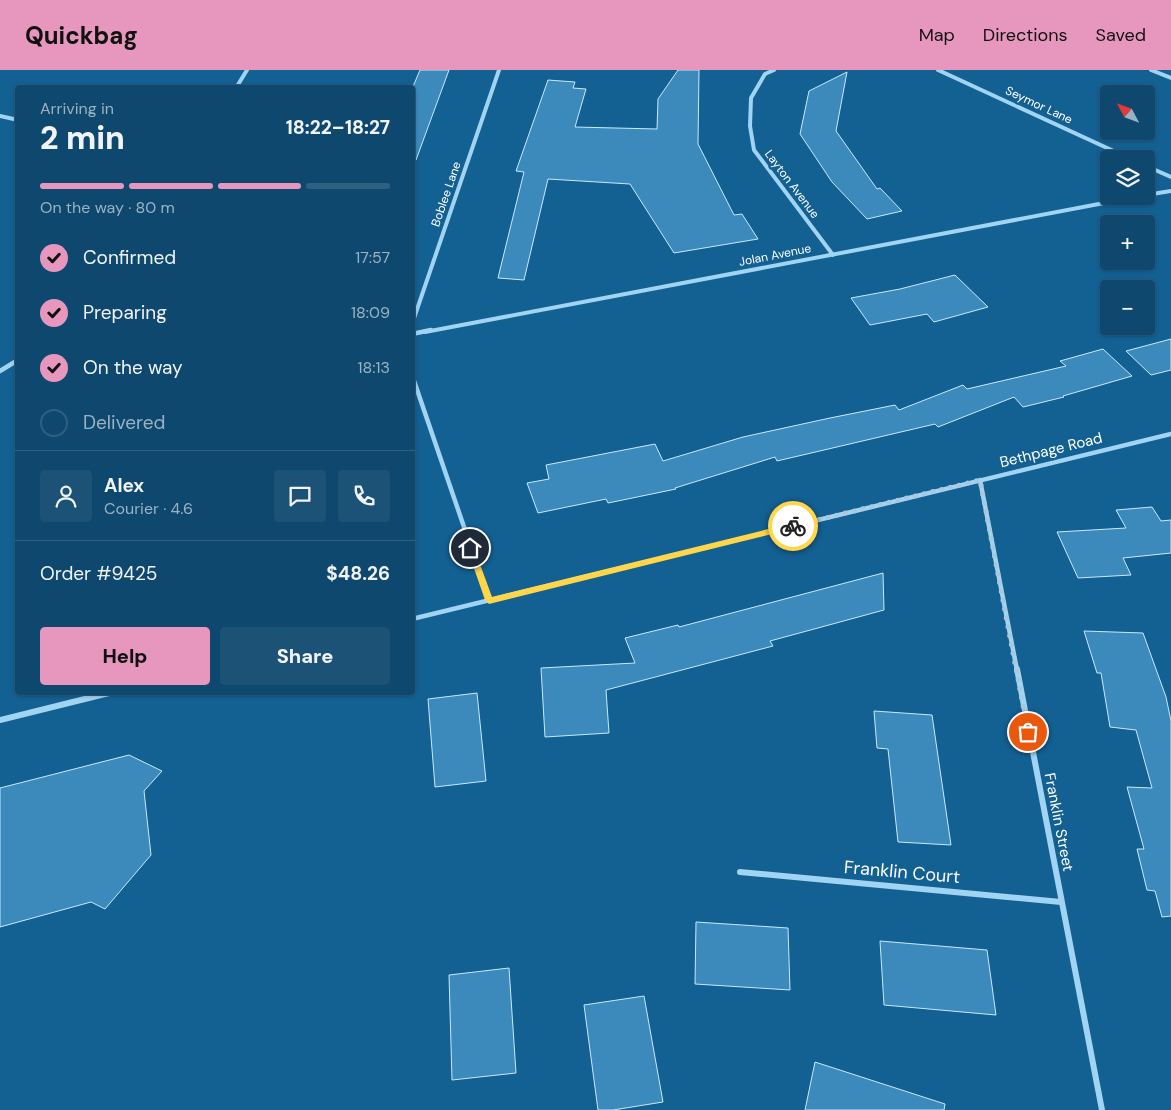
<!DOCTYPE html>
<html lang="en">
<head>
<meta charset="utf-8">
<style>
	:root { --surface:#0e486e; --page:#1c5276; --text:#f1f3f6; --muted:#9bb2c2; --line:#2e6081; --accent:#e797bd }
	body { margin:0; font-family:"DM Sans",sans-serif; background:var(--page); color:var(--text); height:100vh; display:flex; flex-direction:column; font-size:19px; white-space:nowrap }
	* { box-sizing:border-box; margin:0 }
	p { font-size:16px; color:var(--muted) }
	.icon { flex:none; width:28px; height:28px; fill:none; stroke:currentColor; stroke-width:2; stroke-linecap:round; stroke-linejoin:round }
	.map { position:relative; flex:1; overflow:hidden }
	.side { position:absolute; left:15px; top:15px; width:400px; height:610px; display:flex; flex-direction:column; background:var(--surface); border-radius:5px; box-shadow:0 1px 4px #0004,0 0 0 1px var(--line) }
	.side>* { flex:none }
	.needle { width:32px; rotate:311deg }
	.fabs { position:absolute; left:1100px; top:15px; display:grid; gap:10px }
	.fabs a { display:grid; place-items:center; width:55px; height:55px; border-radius:5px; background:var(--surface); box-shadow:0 1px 4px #0004,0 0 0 1px var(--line); font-size:25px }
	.pin { position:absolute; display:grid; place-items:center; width:42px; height:42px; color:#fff; margin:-21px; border:2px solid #fff; border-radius:50%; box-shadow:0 1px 5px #0007 }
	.courier { position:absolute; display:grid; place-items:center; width:50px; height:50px; margin:-25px; border:4px solid #ffd54a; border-radius:50%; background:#fff; color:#222; box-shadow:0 1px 6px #0007 }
	.headline em { font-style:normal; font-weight:800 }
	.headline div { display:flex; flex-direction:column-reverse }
	.headline { display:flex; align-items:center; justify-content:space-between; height:85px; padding:0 25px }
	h1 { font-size:32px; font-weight:800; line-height:38px }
	.bar { display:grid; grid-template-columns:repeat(4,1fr); gap:8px 5px; align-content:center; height:60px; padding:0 25px }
	.bar i { height:6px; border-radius:4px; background:var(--line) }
	.bar .selected { background:var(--accent) }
	.bar p { grid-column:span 4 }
	.line { display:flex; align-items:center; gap:12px; padding:0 25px; border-top:1px solid var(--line) }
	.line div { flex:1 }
	.round { display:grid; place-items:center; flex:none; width:52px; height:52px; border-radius:5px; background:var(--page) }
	ol { padding:0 25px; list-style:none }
	li { display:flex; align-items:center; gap:15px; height:55px }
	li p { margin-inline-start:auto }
	li .icon { padding:5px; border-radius:50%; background:var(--accent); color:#111; stroke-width:4 }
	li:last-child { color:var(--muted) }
	li i { width:28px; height:28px; border:2px solid var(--line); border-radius:50% }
	.primary-button { display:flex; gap:10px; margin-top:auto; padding:10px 25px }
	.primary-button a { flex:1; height:58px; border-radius:5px; background:var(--accent); color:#111; font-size:20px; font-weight:800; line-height:58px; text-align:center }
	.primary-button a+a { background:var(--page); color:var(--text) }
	header { display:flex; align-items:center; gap:30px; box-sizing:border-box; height:70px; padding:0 25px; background:var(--accent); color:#111 }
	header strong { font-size:24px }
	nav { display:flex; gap:28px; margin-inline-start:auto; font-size:18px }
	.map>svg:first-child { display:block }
	.building { fill:#3c8abb; stroke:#c9e9fd }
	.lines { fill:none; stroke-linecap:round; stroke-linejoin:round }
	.minor-far2 { stroke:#a1d3f2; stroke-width:4 }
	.minor-far1 { stroke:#a1d3f2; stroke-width:4.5 }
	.minor { stroke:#a1d3f2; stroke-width:6 }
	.route { fill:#ffd54a }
	.done { stroke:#acc7d9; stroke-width:5; stroke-dasharray:0 9 }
	.labels { text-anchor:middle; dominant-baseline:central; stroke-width:4.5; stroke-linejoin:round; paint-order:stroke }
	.far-street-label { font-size:12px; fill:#fff; stroke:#136093 }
	.street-label { font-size:15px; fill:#fff; stroke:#136093 }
	.near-street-label { font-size:18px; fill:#fff; stroke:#136093 }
</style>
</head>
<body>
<header>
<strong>Quickbag</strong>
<nav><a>Map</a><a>Directions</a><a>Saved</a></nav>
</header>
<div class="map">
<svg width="1171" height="1040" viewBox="0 0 1171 1040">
	<rect width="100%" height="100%" fill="#136093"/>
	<path class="building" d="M420,0H449L416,90H412V19Z
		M678,0H699L698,74L734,145L742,144L758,169L674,183L630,114L548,109L524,210L498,208L524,102L516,101L548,10L575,12L573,18L586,19L575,57L657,59L658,29Z
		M847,2L836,61L877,119L880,118L902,141L867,149L832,112L800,64L809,21Z
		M955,205L988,237L934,252L927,244L870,255L851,228L900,219Z
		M1171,269V300L1151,305L1126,281Z
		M1103,279L1132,306L1063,326L1064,327L1023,337L1014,327L938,357L935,354L777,391L775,387L675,418L676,419L608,433L606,429L538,443L527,413L549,409L546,395L655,374L663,391L743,367L830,348L895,335L899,340L963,315L967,319L1066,296L1060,291Z
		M1152,437L1161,451L1171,450V483L1123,488L1131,505L1078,508L1057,462L1126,458L1116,440Z
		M883,503L884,540L770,571L773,576L606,620L609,663L545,667L541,598L635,593L625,568L678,555L679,557Z
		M1084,561L1143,563L1166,627L1171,651V846L1162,847L1155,821L1147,820L1137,779H1144L1127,717L1152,718L1136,660L1110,657L1101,603H1097Z
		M477,623L486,711L435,717L428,629Z
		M874,641L932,645L951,775L898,772L888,679L877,678Z
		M129,685L162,701L144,721L151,785L105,839L91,832L0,857V718Z
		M696,852L788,858L790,920L695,914Z
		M880,871L987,880L996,945L884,935Z
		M509,898L516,1003L452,1010L449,905Z
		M644,926L663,1032L613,1040H598L584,935Z
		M815,992L945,1034L944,1040H805Z"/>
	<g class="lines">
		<path class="minor-far2" d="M774,0L765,4L751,28L750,56L754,80L833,185
			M938,0L1131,89
			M1151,0L1171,8
			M236,18L247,0
			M0,46L18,50
			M1146,96L1171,107
			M1146,125L1171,121
			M412,254L499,0
			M425,262L1141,126"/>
		<path class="minor-far1" d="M412,264L431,260
			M0,301L18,290
			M412,305L489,530
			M980,410L1017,600
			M412,549L1171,364"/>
		<path class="minor" d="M1017,599L1102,1040
			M0,650L113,622
			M740,802L1061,832"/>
	</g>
	<path class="route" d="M793,453L797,456L796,458L489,534L485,530L467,478L470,475L474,478L492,527Z"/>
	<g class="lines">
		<path class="done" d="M793,456L980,410L1028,662"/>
	</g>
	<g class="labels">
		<g class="far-street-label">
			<text transform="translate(1039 35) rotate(25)">Seymor Lane</text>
			<text transform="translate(792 114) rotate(53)">Layton Avenue</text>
			<text transform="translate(446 124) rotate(-71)">Boblee Lane</text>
			<text transform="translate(775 185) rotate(-11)">Jolan Avenue</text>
		</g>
		<g class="street-label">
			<text transform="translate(1051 380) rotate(-14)">Bethpage Road</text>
			<text transform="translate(1059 752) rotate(79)">Franklin Street</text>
		</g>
		<g class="near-street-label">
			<text transform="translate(902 802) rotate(5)">Franklin Court</text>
		</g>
	</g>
</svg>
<div class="fabs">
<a><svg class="needle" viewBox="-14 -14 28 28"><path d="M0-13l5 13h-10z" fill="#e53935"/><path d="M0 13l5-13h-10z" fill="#9bb2c2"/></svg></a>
<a><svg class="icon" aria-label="layers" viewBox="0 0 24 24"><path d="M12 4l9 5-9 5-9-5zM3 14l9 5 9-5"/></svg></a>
<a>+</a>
<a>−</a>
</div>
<div class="pin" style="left:1028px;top:662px;background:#ea580c"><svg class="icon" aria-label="bag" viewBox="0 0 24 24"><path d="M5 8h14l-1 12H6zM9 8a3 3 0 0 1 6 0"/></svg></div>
<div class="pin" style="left:470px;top:478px;background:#1f2937"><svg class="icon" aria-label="home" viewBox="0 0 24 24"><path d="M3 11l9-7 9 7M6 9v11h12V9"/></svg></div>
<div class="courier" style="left:793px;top:456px"><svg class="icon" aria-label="bike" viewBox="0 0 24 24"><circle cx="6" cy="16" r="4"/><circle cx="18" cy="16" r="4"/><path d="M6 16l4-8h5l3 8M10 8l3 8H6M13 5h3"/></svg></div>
<section class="side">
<div class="headline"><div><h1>2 min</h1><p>Arriving in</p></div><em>18:22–18:27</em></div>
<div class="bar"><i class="selected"></i><i class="selected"></i><i class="selected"></i><i></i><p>On the way · 80 m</p></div>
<ol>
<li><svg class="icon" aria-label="check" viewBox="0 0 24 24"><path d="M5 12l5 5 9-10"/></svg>Confirmed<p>17:57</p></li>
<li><svg class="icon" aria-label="check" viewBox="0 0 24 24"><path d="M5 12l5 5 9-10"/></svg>Preparing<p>18:09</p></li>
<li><svg class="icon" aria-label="check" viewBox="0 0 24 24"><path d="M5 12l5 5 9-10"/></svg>On the way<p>18:13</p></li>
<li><i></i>Delivered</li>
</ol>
<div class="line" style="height:90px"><a class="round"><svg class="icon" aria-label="person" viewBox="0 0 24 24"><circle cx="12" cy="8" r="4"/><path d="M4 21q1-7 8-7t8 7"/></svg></a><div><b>Alex</b><p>Courier · 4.6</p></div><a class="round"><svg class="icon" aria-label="chat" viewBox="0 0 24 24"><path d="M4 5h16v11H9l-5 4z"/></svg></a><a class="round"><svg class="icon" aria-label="phone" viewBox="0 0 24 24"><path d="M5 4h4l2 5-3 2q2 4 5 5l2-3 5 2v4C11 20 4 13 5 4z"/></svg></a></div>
<div class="line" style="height:65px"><div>Order #9425</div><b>$48.26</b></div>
<div class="primary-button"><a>Help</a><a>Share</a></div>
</section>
</div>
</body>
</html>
